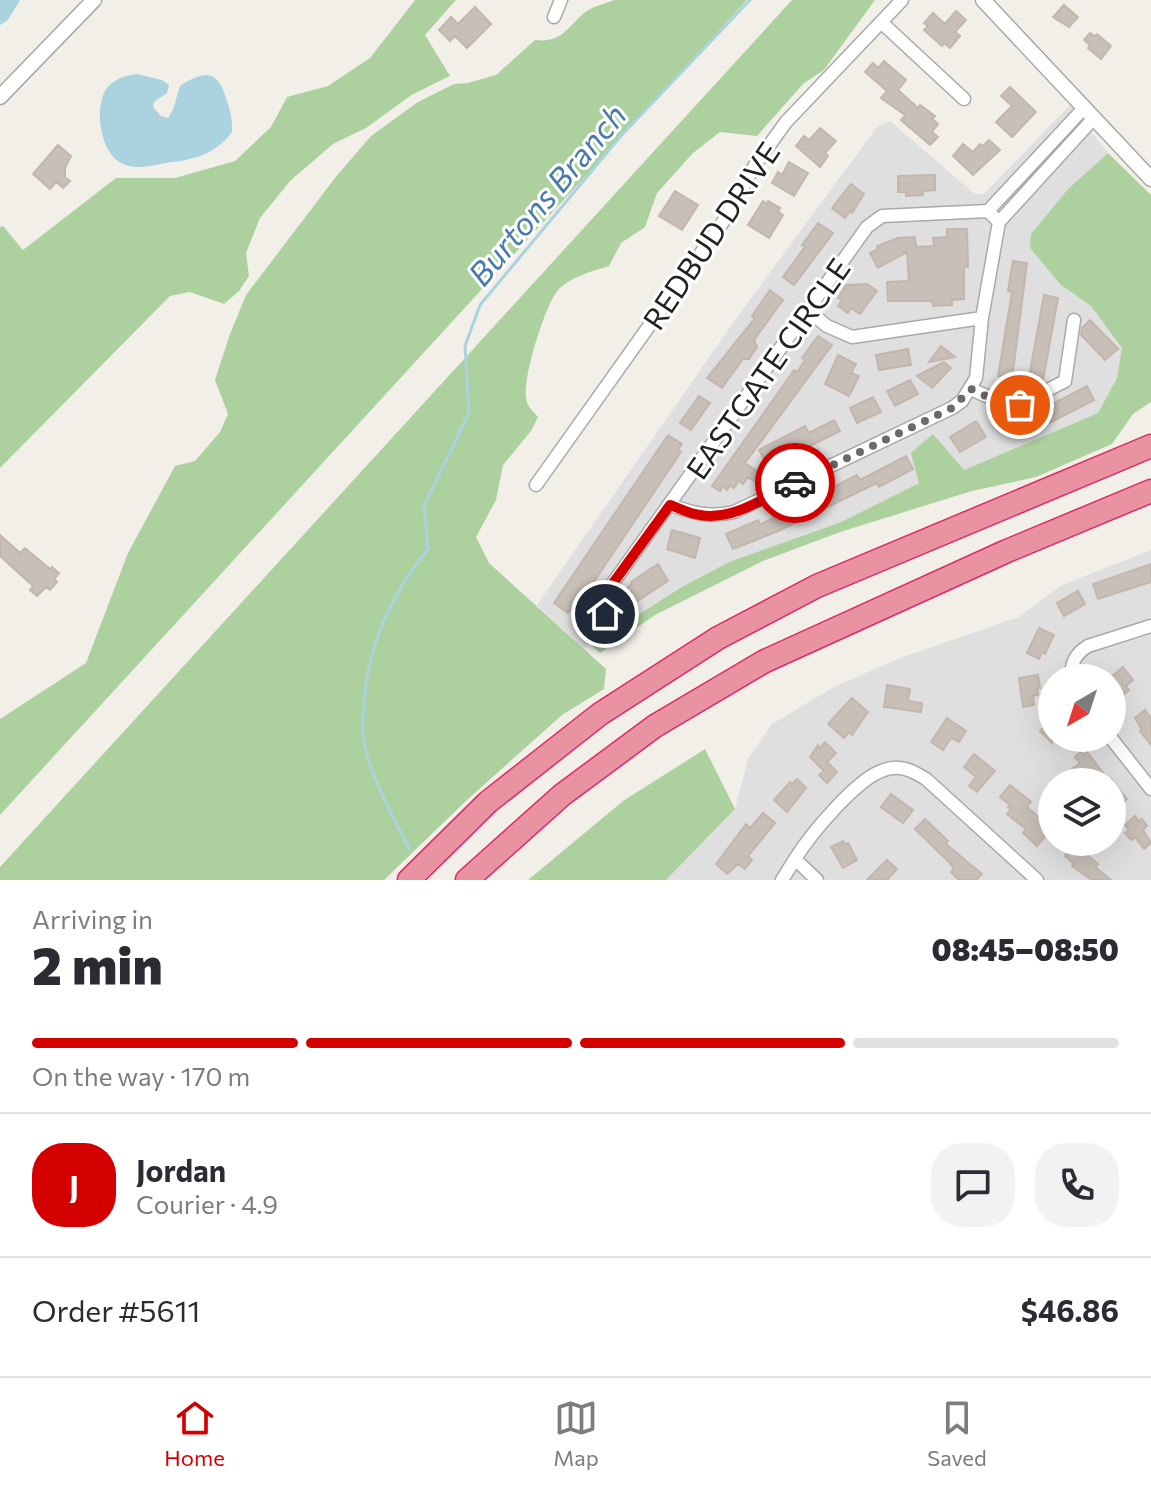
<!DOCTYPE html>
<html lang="en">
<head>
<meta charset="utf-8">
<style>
	:root { --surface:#fff; --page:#f2f2f3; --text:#2b2b33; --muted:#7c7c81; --line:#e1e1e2; --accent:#d40000 }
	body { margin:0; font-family:Commissioner,sans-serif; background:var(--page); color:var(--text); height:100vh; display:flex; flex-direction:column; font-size:30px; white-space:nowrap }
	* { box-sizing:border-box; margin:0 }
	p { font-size:26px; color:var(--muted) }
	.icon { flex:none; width:44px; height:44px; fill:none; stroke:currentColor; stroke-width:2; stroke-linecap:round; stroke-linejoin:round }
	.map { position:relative; height:880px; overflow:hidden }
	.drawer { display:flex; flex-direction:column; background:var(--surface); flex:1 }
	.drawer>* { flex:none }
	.needle { width:52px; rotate:219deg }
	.controls { position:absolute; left:1038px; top:664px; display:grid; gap:16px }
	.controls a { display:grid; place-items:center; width:88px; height:88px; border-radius:50%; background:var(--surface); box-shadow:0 8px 32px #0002; font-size:40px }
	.pin { position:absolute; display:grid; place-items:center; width:68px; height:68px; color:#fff; margin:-34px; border:4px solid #fff; border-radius:50%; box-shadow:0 2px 8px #0007 }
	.courier { position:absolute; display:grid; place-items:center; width:80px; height:80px; margin:-40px; border:6px solid #d40000; border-radius:50%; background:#fff; color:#222; box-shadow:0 2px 10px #0007 }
	.overview em { font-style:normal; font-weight:800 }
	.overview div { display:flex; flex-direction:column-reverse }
	.overview { display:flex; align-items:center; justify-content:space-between; height:136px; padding:0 32px }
	h1 { font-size:52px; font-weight:800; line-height:60px }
	.bar { display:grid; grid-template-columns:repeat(4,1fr); gap:12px 8px; align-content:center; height:96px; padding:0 32px }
	.bar i { height:10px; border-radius:6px; background:var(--line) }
	.bar .active { background:var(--accent) }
	.bar p { grid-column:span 4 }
	.line { display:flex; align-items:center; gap:20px; padding:0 32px; border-top:2px solid var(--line) }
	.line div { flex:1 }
	.round { display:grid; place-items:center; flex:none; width:84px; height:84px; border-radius:32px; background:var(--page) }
	.menu { display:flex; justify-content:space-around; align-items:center; height:112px; border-top:2px solid var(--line); background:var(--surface); font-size:22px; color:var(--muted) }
	.menu a { display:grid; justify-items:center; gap:4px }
	.menu .active { color:var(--accent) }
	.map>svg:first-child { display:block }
	.residential { fill:#e0dfdf; fill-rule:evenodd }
	.forest { fill:#add19e }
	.water { fill:#aad3df }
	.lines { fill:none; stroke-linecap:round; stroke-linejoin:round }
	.stream { stroke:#aad3df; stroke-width:3 }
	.building { fill:#c7bfb8; stroke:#c4b6ab; stroke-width:2 }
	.minor-casing { stroke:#a9a9a9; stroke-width:15 }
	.tertiary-casing { stroke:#a9a9a9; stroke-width:17 }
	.motorway-casing { stroke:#dc2a67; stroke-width:25 }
	.minor { stroke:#fff; stroke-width:12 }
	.tertiary { stroke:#fff; stroke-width:14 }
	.motorway { stroke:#e892a2; stroke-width:22 }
	.done { stroke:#6b6a68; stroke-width:8; stroke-dasharray:0 14.4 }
	.route { stroke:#d40000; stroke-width:10 }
	.labels { text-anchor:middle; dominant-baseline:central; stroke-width:6; stroke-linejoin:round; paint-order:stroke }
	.street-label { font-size:30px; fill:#222; stroke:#fff }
	.water-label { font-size:32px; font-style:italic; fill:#4a7aab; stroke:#fff }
</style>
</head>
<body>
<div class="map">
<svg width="1151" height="880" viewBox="0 0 1151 880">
	<rect width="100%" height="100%" fill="#f2efe9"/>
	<path class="residential" d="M1070,105L1108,153L1068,189L1031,234L1061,284L1091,306L1123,348L1117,378L1098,413L964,470L932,435L920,482L841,522L729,562L680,588L616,629L603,633L584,649L537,605L740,313L877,127L890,121L975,194H984Z
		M1151,550V880H666L735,809L748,759L772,724L832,688L900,658L1019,617L1062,585ZM1052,678H1112V738H1052ZM1052,782H1112V842H1052Z"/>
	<path class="forest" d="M415,0H456L425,35L450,76L413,94L366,128L333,144L290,181L260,218L246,253L249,276L239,291L224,304L190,292L170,296L0,468V227L3,226L23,250L116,178H175L235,161L271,127L287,97L328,86L370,58Z
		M614,0H747L0,815V719L86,663L128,553L175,466L195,461L220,432L228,414L215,380L230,334L246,295L335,178L371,136L418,102L454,84L468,83L496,75L535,40C561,43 566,29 584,13C591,7 604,4 614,0Z
		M792,0H875L824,70L804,83L757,136L720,132L693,153L657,193L645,227L621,243L609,266C593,271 570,277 558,290C545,305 520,384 527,402C528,407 534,412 538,417L531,431L503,465L496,500L476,537L489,563L606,669L604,689L562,715L467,800L384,880H0V867Z
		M1108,153L1151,195V402L1133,414L1112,444L1036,477L972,491L840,532L763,561L655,615L600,653L591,645L603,633L616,629L680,588L729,562L841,522L919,483L911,453L933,434L964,470L1098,413L1117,378L1122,348L1091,306L1061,285L1030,248L1031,234L1068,189Z
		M705,749L735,809L666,880H528L623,801Z"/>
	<path class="water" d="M0,0H20L8,20L0,25Z
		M137,74L162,80L169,85L167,93L154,102L153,107L161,116L168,118C177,106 175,96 181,85C208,69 218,71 227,101C230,111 233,121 232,132C217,152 198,159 173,162C157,164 138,171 123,164C101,155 94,111 105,91C112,79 124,76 137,74Z"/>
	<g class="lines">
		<path class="stream" d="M410,850C392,815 372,780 364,742C361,731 363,717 364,705C367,645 391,595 428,549L424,506L469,413L465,346L480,305L620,137L750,0"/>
	</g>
	<path class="building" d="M1064,5L1078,17L1069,27L1053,17Z
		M475,7L491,24L467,48L455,36L450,41L439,30L451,17L458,24Z
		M956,11L966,20L955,32L960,36L950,48L944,43L942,46L924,30L928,26L924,23L933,13L945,24Z
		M1090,33L1095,36L1097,34L1111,46L1101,59L1088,48L1090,45L1084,40Z
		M884,61L906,80L898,90L918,108L920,105L935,116L932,119L938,124L932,132L938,137L930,145L901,120L905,115L881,98L887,91L865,72L873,63L878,68Z
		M1010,87L1036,112L1012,137L996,122L1012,106L1001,96Z
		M820,128L836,141L825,153L828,156L820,167L796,146L804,136L809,140Z
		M989,140L1000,150L973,175L953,156L963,144L973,152L980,144L983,146Z
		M58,145L71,156L65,168V177L70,181L63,188L56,182L50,189L33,174Z
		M789,162L808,173L794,196L772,183L778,172L782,175Z
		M935,175V190L923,191V195L906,196V192H898V176Z
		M851,184L864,194L852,213L850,211L845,218L832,208Z
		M675,191L698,205L682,230L659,216Z
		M763,201L767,204L768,201L780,208L778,212L783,215L769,238L748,225Z
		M818,223L833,233L794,285L783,277L805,247L802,245Z
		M947,229H967L968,267H964V299L952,300V305L933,306L932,301H888L887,282L909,281L907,252L878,268L870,253L878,249L877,246L898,238L915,237L916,247L934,246L933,238L947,237Z
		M1013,261L1027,263L1012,379L998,376L1012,292L1008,291Z
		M867,284L877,291L860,314L851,308L848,313L838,306L842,300L838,298L846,285Z
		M770,290L783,300L754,340L757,347L749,359H743L722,388L707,378L755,318L752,316Z
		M1044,295L1058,298L1043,380L1029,377Z
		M1090,320L1118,349L1105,360L1081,335L1082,328Z
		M818,336L832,345L745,463L760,473L754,481L748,477L743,484L739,481L734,488L730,485L727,490L723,486L720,491L712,486L773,400L794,370L797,372L805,360L802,358Z
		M941,346L955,357L929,362Z
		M908,349L911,365L879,370L876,355Z
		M838,355L856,364L851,373L859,376L849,396L825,384Z
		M944,362L951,368L932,388L917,376Z
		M910,380L918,394L895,406L887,391Z
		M1087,386L1094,400L1028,434L1020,421Z
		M699,396L710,403L691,430L680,423Z
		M873,397L881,412L857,423L850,408Z
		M834,420L840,431L768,467L759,450L805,426L809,433Z
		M976,421L986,437L960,452L950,437Z
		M668,435L682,444L678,450L681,452L574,611L571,609L568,613L554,603Z
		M906,456L913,469L879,487L877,483L778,531L733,549L726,534L758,520L760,525L857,475L860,480Z
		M672,530L700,538L695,558L667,549Z
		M0,535L20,553L25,548L50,569L52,567L59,573L54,579L57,582L50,590L46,587L37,596L30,590L33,586L0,556Z
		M658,564L668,581L634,603L625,589L632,584L631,582Z
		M1151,564V582L1098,599L1093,584Z
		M1078,591L1085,604L1064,616L1057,603Z
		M1039,628L1054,635L1045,654L1042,652L1039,659L1027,653Z
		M1123,667L1133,680L1126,686L1129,690L1121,697L1118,692L1112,696V676Z
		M1038,675L1040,688H1037L1038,695L1033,696L1034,705L1023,707L1019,678Z
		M887,685L910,689L908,701L922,703L921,712L884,707Z
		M852,698L868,712L852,735L849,732L844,738L828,724Z
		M1145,710L1151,718V745L1140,731L1142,730L1135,718Z
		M947,718L966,731L959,742L951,738L943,750L931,742Z
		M1052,719V743L1040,731Z
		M825,742L836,753L827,762L837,772L827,783L819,775L824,771L810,757L818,745L820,748Z
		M1081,751L1084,755L1087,752L1110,782H1083L1072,769L1080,763L1075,757Z
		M974,754L995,771L977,792L969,786L976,777L964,767Z
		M797,779L806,788L787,812L774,800L790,782L792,784Z
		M1112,780L1127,799L1112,811Z
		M1010,785L1031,802L1027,807L1042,820L1052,808V828L1037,846L1023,833L1026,829L1007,814L1011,809L1008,807L1010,805L1000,797Z
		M891,794L913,810L903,823L881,807Z
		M763,813L775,823L748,856L752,860L745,869L738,864L727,874L716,864L746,824L750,828Z
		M1135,816L1139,821L1142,819L1147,826L1143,830L1151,843L1144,849L1135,837L1131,840L1125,833L1129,830L1125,825Z
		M925,819L948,841L946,844L982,874L976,880H959L951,872L954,869L949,862L915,829Z
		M843,841L845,845L848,843L857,860L843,868L831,847Z
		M1072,842L1098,864L1095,867L1111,880H1092L1072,866L1074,864L1065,856L1067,852L1065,850Z
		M887,860L897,869L887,880H867Z"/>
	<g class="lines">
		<g class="minor-casing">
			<path id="minor" d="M554,17L561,0
				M881,22L964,99
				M988,211L1083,109
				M999,222L1093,119
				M807,310L827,326L852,337L982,318
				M971,389C1019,412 1020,404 1065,381L1074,320
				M536,485L723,222L755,165L786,122L902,0
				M670,505C693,513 709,518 734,512L952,408L962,401L976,378L982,318L999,222L988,211
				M605,614L608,590L867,227L882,216L988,211
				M1071,678C1071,663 1075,654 1088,646L1151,626
				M1111,738L1151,789
				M782,880L795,859
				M817,880L795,859C810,835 857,778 884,770C900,764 913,771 926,779L1037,880"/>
		</g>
		<g class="tertiary-casing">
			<path id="tertiary" d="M983,0L1151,179
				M0,97L94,0"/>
		</g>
		<g class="motorway-casing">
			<path id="motorway" d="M409,880L488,802L600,714L718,638L817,586L1151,446
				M467,880L562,795L655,726L765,661L1007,551L1151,491"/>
		</g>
		<use href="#minor" class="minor"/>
		<use href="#tertiary" class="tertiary"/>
		<use href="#motorway" class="motorway"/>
	</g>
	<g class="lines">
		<path class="done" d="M795,483L952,408L971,389L996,401L1020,405"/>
		<path class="route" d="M605,614L608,590L670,505C679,508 690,514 700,515C733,521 766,497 795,483"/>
	</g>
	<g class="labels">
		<g class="street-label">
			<text transform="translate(710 235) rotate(-56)">REDBUD DRIVE</text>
			<text transform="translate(767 368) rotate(-55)">EASTGATE CIRCLE</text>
		</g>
		<g class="water-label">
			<text transform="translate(546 194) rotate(-50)">Burtons Branch</text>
		</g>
	</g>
</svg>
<div class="controls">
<a><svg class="needle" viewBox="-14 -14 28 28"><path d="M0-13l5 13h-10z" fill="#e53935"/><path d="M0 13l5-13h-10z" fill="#7c7c81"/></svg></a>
<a><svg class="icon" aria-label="layers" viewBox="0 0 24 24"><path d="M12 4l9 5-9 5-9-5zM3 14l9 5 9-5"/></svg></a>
</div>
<div class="pin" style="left:1020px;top:405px;background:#ea580c"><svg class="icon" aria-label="bag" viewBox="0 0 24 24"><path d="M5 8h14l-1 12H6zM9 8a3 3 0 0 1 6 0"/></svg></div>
<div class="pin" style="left:605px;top:614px;background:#1f2937"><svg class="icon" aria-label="home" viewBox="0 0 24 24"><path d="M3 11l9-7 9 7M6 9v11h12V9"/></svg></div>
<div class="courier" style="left:795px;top:483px"><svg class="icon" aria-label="car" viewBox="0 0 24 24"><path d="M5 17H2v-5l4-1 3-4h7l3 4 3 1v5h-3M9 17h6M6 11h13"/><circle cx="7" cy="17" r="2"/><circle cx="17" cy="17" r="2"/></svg></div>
</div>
<section class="drawer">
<div class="overview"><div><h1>2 min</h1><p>Arriving in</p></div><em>08:45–08:50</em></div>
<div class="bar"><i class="active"></i><i class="active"></i><i class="active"></i><i></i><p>On the way · 170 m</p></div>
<div class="line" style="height:144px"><b class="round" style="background:var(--accent);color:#fff">J</b><div><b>Jordan</b><p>Courier · 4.9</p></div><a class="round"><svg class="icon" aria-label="chat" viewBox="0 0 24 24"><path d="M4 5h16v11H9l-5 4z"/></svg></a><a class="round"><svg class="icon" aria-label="phone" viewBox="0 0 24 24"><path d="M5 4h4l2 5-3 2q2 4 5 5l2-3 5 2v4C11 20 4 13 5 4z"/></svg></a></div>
<div class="line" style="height:104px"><div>Order #5611</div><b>$46.86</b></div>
</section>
<nav class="menu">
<a class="active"><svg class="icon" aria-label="home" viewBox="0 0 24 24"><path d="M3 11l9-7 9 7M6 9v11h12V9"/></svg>Home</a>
<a><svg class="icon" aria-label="map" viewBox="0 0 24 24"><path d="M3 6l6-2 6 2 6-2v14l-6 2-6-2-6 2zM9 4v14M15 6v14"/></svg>Map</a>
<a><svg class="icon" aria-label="saved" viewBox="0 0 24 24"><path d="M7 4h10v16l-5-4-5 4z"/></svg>Saved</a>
</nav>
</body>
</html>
